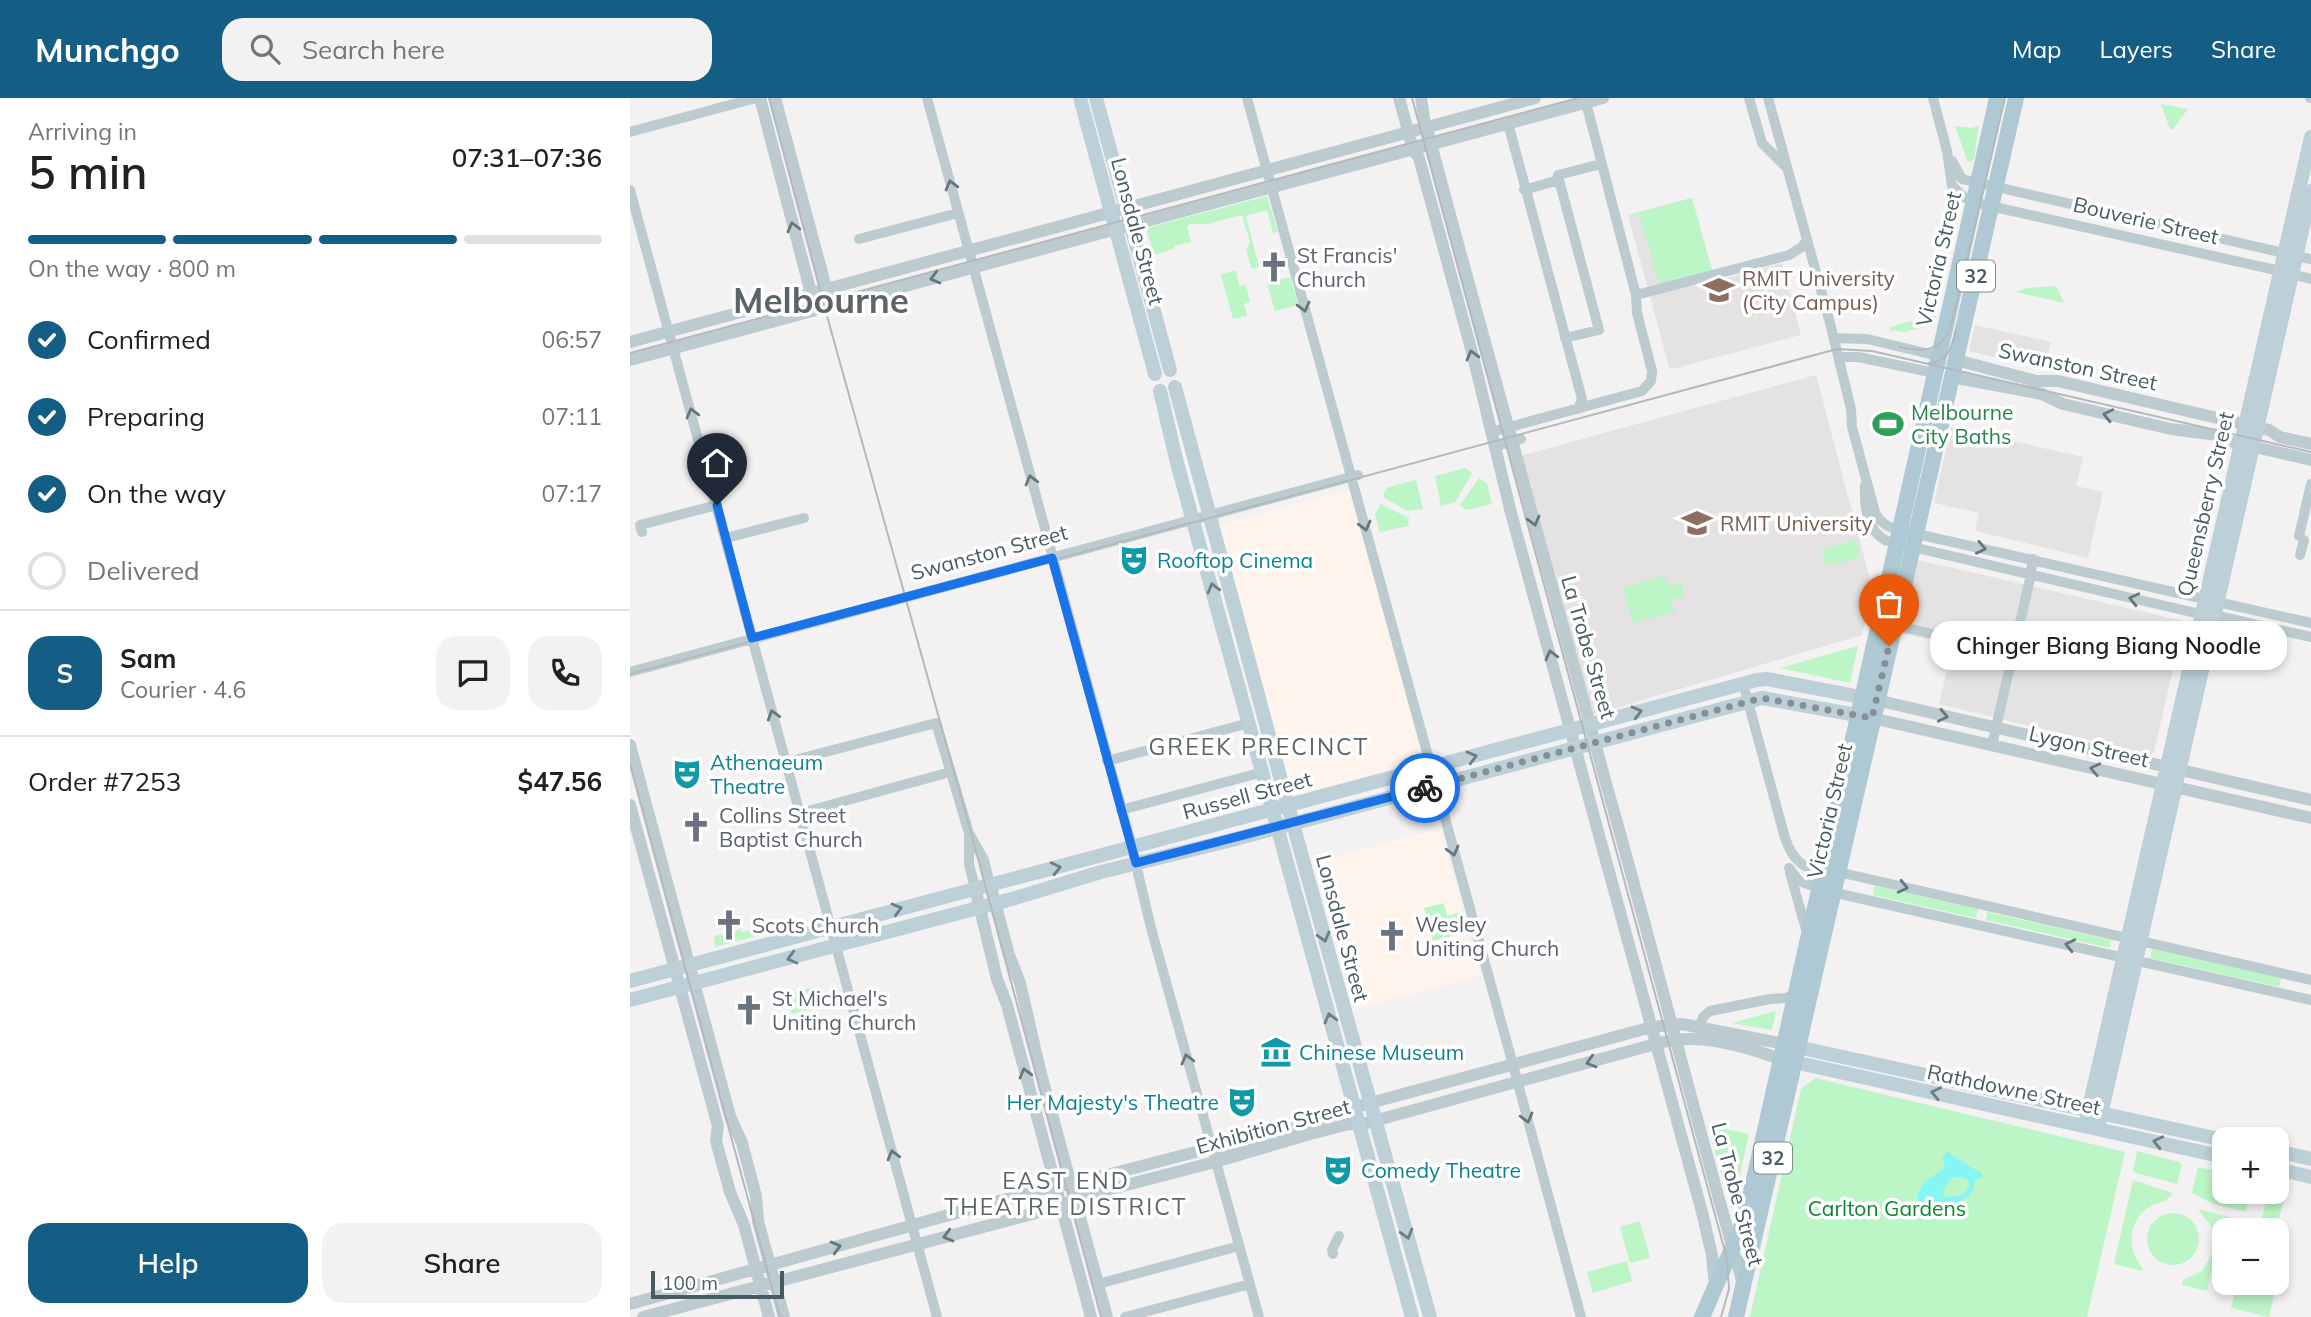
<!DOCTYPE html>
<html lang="en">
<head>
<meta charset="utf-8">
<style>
	:root { --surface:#fff; --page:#f2f2f2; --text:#202124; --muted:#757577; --line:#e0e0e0; --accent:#145d84 }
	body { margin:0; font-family:Mulish,sans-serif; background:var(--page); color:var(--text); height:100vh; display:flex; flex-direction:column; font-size:26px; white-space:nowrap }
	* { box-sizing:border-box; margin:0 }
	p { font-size:23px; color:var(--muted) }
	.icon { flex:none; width:38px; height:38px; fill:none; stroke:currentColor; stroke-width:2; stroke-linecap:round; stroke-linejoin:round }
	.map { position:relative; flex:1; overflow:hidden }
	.side { display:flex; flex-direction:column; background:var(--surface); width:630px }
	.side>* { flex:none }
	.controls { position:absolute; left:1582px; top:1029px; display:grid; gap:14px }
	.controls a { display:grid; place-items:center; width:77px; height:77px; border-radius:14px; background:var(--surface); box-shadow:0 4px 10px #0003; font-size:35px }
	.scale { position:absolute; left:21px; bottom:18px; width:133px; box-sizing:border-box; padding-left:7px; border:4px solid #475b61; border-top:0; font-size:19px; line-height:24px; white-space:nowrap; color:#475b61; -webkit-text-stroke:5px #fff; paint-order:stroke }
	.pin { position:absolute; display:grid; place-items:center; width:60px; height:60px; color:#fff; margin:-72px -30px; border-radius:50% 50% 50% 0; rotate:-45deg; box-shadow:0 0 7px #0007 }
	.pin .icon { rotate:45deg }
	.courier { position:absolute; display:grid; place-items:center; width:70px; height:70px; margin:-35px; border:5px solid #1a73e8; border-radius:50%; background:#fff; color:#222; box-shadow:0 2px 9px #0007 }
	.bubble { position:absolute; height:49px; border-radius:21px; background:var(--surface); box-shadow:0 4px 10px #0003; font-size:23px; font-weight:600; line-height:49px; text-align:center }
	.headline em { font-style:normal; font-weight:600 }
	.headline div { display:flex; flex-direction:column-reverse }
	.headline { display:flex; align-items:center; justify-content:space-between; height:119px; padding:0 28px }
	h1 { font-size:46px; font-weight:600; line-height:52px }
	.bar { display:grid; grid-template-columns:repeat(4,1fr); gap:10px 7px; align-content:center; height:84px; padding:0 28px }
	.bar i { height:9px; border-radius:5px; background:var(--line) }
	.bar .current { background:var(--accent) }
	.bar p { grid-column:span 4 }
	.line { display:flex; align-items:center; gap:18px; padding:0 28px; border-top:2px solid var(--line) }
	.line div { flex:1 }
	.round { display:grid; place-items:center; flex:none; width:74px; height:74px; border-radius:21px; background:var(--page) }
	ol { padding:0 28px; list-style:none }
	li { display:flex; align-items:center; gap:21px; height:77px }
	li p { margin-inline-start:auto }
	li .icon { padding:7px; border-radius:50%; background:var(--accent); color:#fff; stroke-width:4 }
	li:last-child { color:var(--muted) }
	li i { width:38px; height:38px; border:4px solid var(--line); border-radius:50% }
	.button { display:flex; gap:14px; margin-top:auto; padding:14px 28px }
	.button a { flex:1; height:80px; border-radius:21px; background:var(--accent); color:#fff; font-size:28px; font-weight:600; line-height:80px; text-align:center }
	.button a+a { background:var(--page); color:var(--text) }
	header { display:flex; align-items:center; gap:42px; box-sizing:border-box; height:98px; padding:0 35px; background:var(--accent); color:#fff }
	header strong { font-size:33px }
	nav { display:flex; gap:38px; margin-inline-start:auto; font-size:24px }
	.search { width:490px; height:63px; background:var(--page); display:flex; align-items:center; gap:18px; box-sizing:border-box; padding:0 24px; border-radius:21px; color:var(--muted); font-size:26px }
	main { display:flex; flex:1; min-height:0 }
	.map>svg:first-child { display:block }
	.commercial { fill:#fef4eb }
	.education { fill:#e5e2e4 }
	.green { fill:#bcf5c6 }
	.water { fill:#85f6f4; fill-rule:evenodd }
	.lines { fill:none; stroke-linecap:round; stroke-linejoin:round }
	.minor { stroke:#bbcbcf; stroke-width:10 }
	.tertiary { stroke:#bbcbcf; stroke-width:12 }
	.secondary { stroke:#bdcfd7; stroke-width:14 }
	.primary { stroke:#aec9d3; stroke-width:16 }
	.tram { stroke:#b3b9bc; stroke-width:2 }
	.oneway { stroke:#64777c }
	.oneway2 { stroke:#6a7e84 }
	.done { stroke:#849094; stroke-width:7; stroke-dasharray:0 12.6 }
	.route { stroke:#1a73e8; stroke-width:9 }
	.labels { text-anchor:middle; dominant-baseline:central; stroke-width:7; stroke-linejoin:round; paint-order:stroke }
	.shield { fill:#fff; stroke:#7e8c90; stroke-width:2 }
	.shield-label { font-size:19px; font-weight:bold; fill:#475b61 }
	.street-label { font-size:21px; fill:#475b61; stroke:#fff }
	.worship-label { font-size:21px; fill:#5b616d; stroke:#fff; text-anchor:start }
	.education-label { font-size:21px; fill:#785e54; stroke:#fff; text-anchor:start }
	.leisure-label { font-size:21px; fill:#27864d; stroke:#fff; text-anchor:start }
	.culture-label { font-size:21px; fill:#0d838f; stroke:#fff; text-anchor:start }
	.park-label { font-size:21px; fill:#0d872e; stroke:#fff }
	.neighbourhood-label { font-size:23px; letter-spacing:2px; fill:#5d6467; stroke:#fff }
	.town-label { font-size:35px; font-weight:bold; fill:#5d6467; stroke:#fff }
</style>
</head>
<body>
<header>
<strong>Munchgo</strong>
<div class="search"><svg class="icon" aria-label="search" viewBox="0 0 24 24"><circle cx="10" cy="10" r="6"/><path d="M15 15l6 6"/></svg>Search here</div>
<nav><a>Map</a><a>Layers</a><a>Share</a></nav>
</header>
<main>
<section class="side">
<div class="headline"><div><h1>5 min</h1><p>Arriving in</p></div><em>07:31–07:36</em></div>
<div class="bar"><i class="current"></i><i class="current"></i><i class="current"></i><i></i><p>On the way · 800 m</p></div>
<ol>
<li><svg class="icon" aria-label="check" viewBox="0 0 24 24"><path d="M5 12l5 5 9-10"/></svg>Confirmed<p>06:57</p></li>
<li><svg class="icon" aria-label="check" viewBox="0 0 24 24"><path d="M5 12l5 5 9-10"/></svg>Preparing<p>07:11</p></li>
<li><svg class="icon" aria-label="check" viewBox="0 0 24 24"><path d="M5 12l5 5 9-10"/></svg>On the way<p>07:17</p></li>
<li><i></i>Delivered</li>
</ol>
<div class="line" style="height:126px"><b class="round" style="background:var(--accent);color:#fff">S</b><div><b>Sam</b><p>Courier · 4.6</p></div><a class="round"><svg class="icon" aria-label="chat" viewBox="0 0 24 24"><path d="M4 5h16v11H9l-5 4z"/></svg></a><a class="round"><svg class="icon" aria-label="phone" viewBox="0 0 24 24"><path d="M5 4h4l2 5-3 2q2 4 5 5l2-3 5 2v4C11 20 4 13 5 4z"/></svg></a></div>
<div class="line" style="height:91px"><div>Order #7253</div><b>$47.56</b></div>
<div class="button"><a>Help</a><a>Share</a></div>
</section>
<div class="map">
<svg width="1681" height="1219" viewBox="0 0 1681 1219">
	<rect width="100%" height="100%" fill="#f4f1f2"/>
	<path class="commercial" d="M722,391L794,662L661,699L588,427Z
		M810,730L850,878L726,911L686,764Z"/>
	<path class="education" d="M1062,100L1085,183L1152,165L1171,237L1042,271L1039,269L998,117Z
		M1345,227L1421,244L1415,271L1339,253Z
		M1186,277L1243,493L1232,537L962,617L890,358Z
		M1321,329L1453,359L1446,388L1473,394L1458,460L1345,433L1349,415L1304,405Z
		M1287,462L1554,523L1524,654L1520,657L1309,606L1323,547L1270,535Z"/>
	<path class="green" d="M1531,6L1558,11L1543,31H1540Z
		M1349,27L1344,61L1340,64L1337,62L1325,28L1342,30Z
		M637,98L648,134L643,135L637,112L616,118L629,169L622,171L616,152L620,144L612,117L577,126H560L557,129L561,144L544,148V151L524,157L516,130Z
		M1062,100L1082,172L1029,186L1010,118L998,117Z
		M606,172L609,188L616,187L620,204L614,206L617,218L603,221L591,177Z
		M660,179L668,207L645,213L637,185Z
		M1426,188L1434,205L1386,194L1396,190Z
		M1306,216L1303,227L1273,234L1260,232V229Z
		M835,370L842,375L825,404L811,408L805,378Z
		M849,380L857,385L862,406L836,412L830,407Z
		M786,382L793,411L778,413L755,400L753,396L758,389Z
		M751,406L779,420L778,428L750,434L745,416Z
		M1225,442L1230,459L1196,468L1191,452Z
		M1034,478L1038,488L1051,484L1054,498L1041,502L1045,514L1003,525L993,489Z
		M1228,548L1220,585L1150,570Z
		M1245,788L1348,811L1346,820L1243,797Z
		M814,805L817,818L831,814L836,834L803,843L794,810Z
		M1357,814L1481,842L1480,850L1356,822Z
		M126,822L130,837L85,849L84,838L111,831L112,834L125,831L123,823Z
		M1522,851L1651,880L1649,889L1520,860Z
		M184,889L190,909L162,916L157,896Z
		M1146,913L1142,932L1102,925Z
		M1185,980L1495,1054L1457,1219H1120L1171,991Z
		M1077,1027L1119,1036L1102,1111Z
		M1507,1053L1549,1064L1552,1067L1547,1086L1503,1074Z
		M1568,1069L1594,1075V1094H1620L1616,1114L1584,1106L1562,1095Z
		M1503,1082L1540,1094L1542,1097C1535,1105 1526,1104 1518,1110C1497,1124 1497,1153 1513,1170L1512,1173L1484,1166Z
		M1647,1086L1657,1088L1647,1129L1631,1126L1638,1094H1647Z
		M1568,1111L1600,1119L1597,1132H1594L1593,1149H1585L1581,1128Z
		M1517 1141a26 26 0 1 1 52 0a26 26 0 1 1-52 0Z
		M1010,1123L1020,1160L1000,1165L990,1129Z
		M1582,1156H1585L1577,1193L1552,1187L1553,1182L1572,1173Z
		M997,1163L1002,1183L963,1195L957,1174Z
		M1647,1180H1648L1639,1219L1601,1210L1607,1185H1647Z"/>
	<path class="water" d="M1317,1054C1330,1061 1339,1069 1352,1075V1080L1345,1081C1343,1106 1327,1099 1314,1114C1299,1117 1280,1106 1291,1089C1297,1080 1306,1077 1313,1071L1315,1065L1312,1060ZM1325,1079H1333L1338,1082L1340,1088L1332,1098L1315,1099L1312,1094L1320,1082Z"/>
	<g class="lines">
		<path class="minor" d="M297,0L500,741L521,830L629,1219
			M617,0L883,967L951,1219
			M1119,0L1132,45L1156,69
			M1138,0L1200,225L1221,311L1222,329L1245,414C1250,425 1258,429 1269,432L1681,525
			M1303,0L1317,53L1322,88L1335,100L1351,106L1650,173
			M1680,0H1681
			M878,25L952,301L948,311
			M0,34L126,0
			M1322,63L1332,81L1654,155
			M928,77L971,66
			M0,92L307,1219
			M894,92L929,82L969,232L935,240
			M229,141L328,115
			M1666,158L1681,161
			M1661,176L1681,181
			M1006,197L1159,157L1172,149L1177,142
			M1204,240L1237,241L1308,258
			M1209,259H1228L1305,275
			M861,334L1012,293L1021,283L1022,273L1007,215L1006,197L955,1
			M864,349L891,341
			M1235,387C1234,407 1236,433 1257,443L1570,516L1584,517L1681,539
			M12,434L10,427L87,407
			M1669,438L1681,386
			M96,440L174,420
			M1670,457L1674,442
			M1264,527L1383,555
			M0,574L728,377
			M1113,585L1155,740C1167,775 1185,772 1217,776L1681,882
			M1362,647L1399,485L1403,461
			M477,663L619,625
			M157,664L306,625L339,735L354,762L360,786
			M491,712L633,674
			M171,715L320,674
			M339,736V766L345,790
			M1159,770L1169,783L1197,793L1681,902
			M1160,775L1177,835
			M1069,929L1073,919L1080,913L1140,901L1156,900L1165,896
			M703,1156L702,1152L709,1138
			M468,1186L609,1148
			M495,1219L620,1186"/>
		<path class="tertiary" d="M130,0L183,203
			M145,0L198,197
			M769,0L783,51L789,60L843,258L881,415L1072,1114L1082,1157L1085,1188
			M791,0L794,20L825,135L977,689C1024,854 1065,1021 1113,1186
			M0,244L905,0
			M0,262L973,0
			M1326,262L1406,283H1428L1639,332L1650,339L1681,346
			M1321,279L1412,296L1433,306L1541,331L1587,337L1599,343L1681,362
			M1246,602L1681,702
			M1242,620L1681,720
			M0,647L100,1018L112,1045L126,1098L128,1123L154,1219
			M0,707L88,1028L86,1043L100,1094L114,1127L139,1219
			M360,786L379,857L390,885L410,972L477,1219
			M345,790L367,881L377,907L461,1219
			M0,1206L412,1091L450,1084L577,1051H591L650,1035L725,1009L1022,929L1052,926L1154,946
			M13,1219L421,1111L454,1098L585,1064L680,1036L719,1026L729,1027L1033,944C1071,935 1114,948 1150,961"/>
		<path class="secondary" d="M450,0L525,276
			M466,0L540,272
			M545,289L658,708L800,1219
			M530,293L547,365L782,1219
			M0,883L1127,582L1137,581L1241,601
			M0,902L382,801L471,774L598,743L1132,600L1238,619
			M1158,947L1594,1042
			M1155,962L1594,1059
			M1455,1027L1681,39
			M1468,1030L1681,93
			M1647,1053L1681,1061
			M1647,1071L1681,1079"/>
		<path class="primary" d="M1072,1219L1111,1130L1120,1099L1367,0
			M1106,1219L1386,0"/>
		<path class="tram" d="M139,0L197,218L343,742L471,1219
			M782,0L1097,1161L1099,1191L1091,1219
			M1270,249C1293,254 1309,254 1320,232L1375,0
			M0,255L948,0
			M1298,265C1318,265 1322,249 1326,232
			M0,576L1207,251L1242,253L1681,354
			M0,666L150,1219"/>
	</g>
	<defs><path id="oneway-chevron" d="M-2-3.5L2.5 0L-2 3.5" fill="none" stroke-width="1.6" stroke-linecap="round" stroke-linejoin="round" transform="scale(1.75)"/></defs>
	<g class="oneway">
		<use href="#oneway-chevron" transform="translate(321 87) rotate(-105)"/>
		<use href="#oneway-chevron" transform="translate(163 129) rotate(-104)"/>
		<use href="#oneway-chevron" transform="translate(305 180) rotate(165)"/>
		<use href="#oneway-chevron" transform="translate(674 209) rotate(75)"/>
		<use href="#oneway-chevron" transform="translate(842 257) rotate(-105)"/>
		<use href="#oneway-chevron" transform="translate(62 315) rotate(-105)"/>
		<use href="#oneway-chevron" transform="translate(1478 317) rotate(-167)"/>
		<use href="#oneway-chevron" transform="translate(401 382) rotate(-105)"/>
		<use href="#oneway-chevron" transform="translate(904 423) rotate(75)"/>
		<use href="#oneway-chevron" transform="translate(735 428) rotate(75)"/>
		<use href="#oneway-chevron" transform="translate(1351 450) rotate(12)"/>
		<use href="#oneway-chevron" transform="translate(1504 501) rotate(-167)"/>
		<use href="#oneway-chevron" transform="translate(921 557) rotate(-105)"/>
		<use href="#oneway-chevron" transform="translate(143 617) rotate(-107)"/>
		<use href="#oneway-chevron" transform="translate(1313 618) rotate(13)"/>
		<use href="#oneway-chevron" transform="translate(1465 671) rotate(-168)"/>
		<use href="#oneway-chevron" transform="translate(823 753) rotate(75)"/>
		<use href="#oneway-chevron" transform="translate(1273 789) rotate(13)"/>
		<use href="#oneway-chevron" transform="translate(1440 847) rotate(-167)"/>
		<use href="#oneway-chevron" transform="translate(557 961) rotate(-105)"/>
		<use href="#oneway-chevron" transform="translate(961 964) rotate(164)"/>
		<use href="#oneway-chevron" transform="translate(395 975) rotate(-105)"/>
		<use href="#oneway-chevron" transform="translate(897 1020) rotate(75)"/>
		<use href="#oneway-chevron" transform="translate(263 1057) rotate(-105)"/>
		<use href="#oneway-chevron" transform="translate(318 1138) rotate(165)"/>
		<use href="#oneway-chevron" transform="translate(206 1149) rotate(-15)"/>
	</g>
	<g class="oneway2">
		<use href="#oneway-chevron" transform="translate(583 490) rotate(-105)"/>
		<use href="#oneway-chevron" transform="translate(1007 614) rotate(-15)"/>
		<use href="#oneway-chevron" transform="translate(842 659) rotate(-15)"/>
		<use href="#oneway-chevron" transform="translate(426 770) rotate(-13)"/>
		<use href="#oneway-chevron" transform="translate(267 811) rotate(-15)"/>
		<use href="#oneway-chevron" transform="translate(694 839) rotate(74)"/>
		<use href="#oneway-chevron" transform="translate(162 860) rotate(165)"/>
		<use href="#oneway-chevron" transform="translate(700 920) rotate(-105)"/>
		<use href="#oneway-chevron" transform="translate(1306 995) rotate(-168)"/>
		<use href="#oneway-chevron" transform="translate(1528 1044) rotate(-167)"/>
		<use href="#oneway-chevron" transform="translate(777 1136) rotate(74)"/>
	</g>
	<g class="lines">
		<path class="done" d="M795,690L1132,600L1242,620L1259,548"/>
		<path class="route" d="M87,407L122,540L422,460L506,765L795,690"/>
	</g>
	<defs>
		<g id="church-bare" transform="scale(2.415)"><path d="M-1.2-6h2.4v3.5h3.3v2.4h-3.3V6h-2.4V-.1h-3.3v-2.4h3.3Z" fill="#6b7280" stroke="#fff" stroke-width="2.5" paint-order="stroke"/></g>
		<g id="university-bare" transform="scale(2.415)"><path d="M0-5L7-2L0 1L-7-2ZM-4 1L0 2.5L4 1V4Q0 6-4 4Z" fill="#8d6e63" stroke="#fff" stroke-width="2.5" paint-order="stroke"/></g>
		<g id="stadium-bare" transform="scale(2.415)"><path d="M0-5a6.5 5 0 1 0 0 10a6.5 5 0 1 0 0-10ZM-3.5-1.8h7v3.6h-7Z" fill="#2e9e5b" stroke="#fff" stroke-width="2.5" paint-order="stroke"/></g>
		<g id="theatre-bare" transform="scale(2.415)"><path d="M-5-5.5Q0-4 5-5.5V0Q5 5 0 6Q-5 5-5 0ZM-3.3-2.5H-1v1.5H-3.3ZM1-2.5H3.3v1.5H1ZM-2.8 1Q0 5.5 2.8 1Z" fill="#0f9aa8" stroke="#fff" stroke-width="2.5" paint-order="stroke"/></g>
		<g id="museum-bare" transform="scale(2.415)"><path d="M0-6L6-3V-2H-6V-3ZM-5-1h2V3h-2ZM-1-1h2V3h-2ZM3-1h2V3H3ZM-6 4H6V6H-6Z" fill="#0f9aa8" stroke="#fff" stroke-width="2.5" paint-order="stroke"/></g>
	</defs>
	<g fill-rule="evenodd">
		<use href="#church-bare" x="644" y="169"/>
		<use href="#university-bare" x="1089" y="192"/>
		<use href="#stadium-bare" x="1258" y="326"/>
		<use href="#university-bare" x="1067" y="425"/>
		<use href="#theatre-bare" x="504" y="462"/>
		<use href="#theatre-bare" x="57" y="676"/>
		<use href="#church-bare" x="66" y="729"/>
		<use href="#church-bare" x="99" y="827"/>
		<use href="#church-bare" x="762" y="838"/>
		<use href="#church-bare" x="119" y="912"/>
		<use href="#museum-bare" x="646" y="954"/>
		<use href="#theatre-bare" x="612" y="1004"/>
		<use href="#theatre-bare" x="708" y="1072"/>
	</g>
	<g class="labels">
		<g class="shield">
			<rect x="1327" y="162.5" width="38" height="31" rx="5"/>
			<rect x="1124" y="1044.5" width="38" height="31" rx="5"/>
		</g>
		<g class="shield-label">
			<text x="1346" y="178">32</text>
			<text x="1143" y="1060">32</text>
		</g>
		<g class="street-label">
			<text transform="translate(1516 122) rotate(13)">Bouverie Street</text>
			<text transform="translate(508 133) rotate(75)">Lonsdale Street</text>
			<text transform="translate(1308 161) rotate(-77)">Victoria Street</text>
			<text transform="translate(1448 268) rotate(12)">Swanston Street</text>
			<text transform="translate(1575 406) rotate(-77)">Queensberry Street</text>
			<text transform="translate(359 454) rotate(-15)">Swanston Street</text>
			<text transform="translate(959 549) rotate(74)">La Trobe Street</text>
			<text transform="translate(1459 648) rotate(13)">Lygon Street</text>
			<text transform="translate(617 697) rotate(-15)">Russell Street</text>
			<text transform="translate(1199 713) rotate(-77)">Victoria Street</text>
			<text transform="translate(713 830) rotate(75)">Lonsdale Street</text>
			<text transform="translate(1384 991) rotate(12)">Rathdowne Street</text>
			<text transform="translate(643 1028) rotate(-15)">Exhibition Street</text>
			<text transform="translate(1108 1096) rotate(75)">La Trobe Street</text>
		</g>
		<g class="worship-label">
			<text x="667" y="157">St Francis'<tspan x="667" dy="24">Church</tspan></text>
			<text x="89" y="717">Collins Street<tspan x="89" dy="24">Baptist Church</tspan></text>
			<text x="785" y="826">Wesley<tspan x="785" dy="24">Uniting Church</tspan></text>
			<text x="122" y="827">Scots Church</text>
			<text x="142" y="900">St Michael's<tspan x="142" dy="24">Uniting Church</tspan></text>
		</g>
		<g class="education-label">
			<text x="1112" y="180">RMIT University<tspan x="1112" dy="24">(City Campus)</tspan></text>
			<text x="1090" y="425">RMIT University</text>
		</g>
		<g class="leisure-label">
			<text x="1281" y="314">Melbourne<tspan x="1281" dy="24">City Baths</tspan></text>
		</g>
		<g class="culture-label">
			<text x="527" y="462">Rooftop Cinema</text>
			<text x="80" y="664">Athenaeum<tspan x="80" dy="24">Theatre</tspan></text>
			<text x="669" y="954">Chinese Museum</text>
			<text x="589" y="1004" text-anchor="end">Her Majesty's Theatre</text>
			<text x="731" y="1072">Comedy Theatre</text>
		</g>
		<g class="park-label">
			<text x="1257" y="1110">Carlton Gardens</text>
		</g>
		<g class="neighbourhood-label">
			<text x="629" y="648">GREEK PRECINCT</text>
			<text x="436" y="1082">EAST END<tspan x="436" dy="26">THEATRE DISTRICT</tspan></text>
		</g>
		<g class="town-label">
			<text x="191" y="202">Melbourne</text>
		</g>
	</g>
</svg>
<div class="controls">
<a>+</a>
<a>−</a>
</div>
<div class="scale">100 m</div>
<div class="pin" style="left:1259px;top:548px;background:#ea580c"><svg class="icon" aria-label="bag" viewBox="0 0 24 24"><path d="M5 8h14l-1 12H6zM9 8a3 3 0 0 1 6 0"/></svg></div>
<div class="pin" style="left:87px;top:407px;background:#1f2937"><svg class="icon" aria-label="home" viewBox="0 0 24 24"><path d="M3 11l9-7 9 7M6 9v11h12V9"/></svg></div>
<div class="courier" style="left:795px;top:690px"><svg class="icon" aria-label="bike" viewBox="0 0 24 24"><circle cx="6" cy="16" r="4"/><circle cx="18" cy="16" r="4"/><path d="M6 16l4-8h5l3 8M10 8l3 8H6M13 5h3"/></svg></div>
<div class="bubble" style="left:1300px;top:523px;width:357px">Chinger Biang Biang Noodle</div>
</div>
</main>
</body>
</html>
